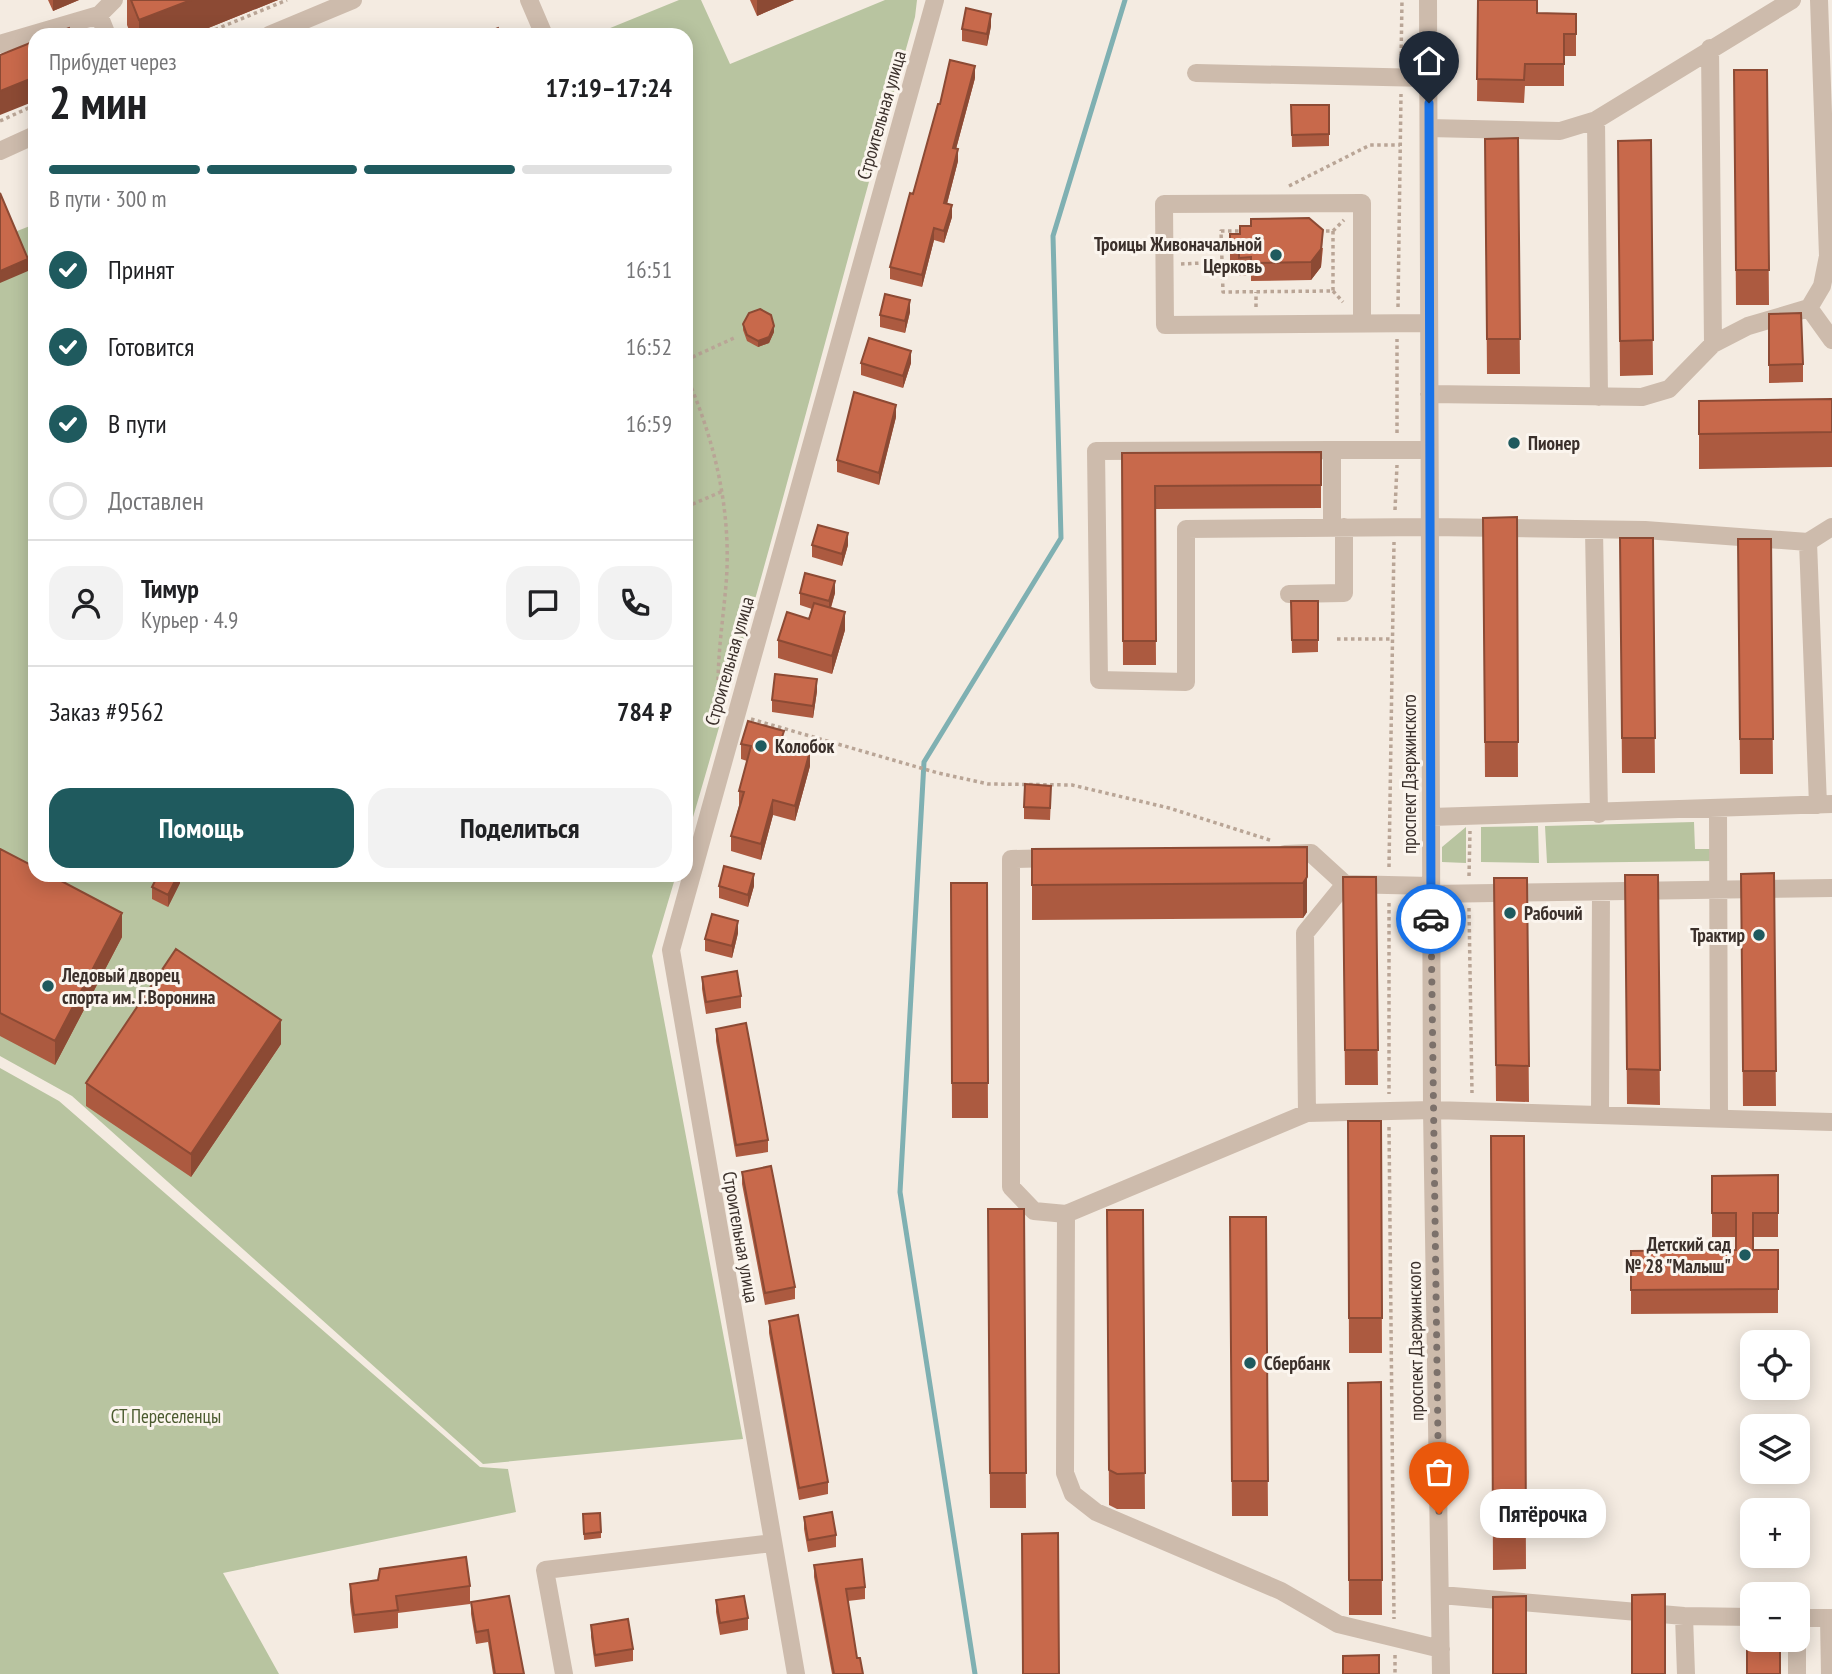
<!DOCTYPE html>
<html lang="ru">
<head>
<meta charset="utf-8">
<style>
	:root { --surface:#fff; --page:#f2f2f2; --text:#202124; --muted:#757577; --line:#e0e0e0; --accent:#1f5a5e }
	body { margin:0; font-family:"PT Sans Narrow",sans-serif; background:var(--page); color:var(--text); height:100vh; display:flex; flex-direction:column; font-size:26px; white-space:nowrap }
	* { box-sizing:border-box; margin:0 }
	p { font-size:23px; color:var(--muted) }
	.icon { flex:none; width:38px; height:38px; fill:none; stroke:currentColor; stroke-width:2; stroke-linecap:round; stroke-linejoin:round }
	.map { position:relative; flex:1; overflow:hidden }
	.sheet { position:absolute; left:28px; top:28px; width:665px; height:854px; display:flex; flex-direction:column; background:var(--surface); border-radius:21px; box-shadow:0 4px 18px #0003 }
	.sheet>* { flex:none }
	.controls { position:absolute; left:1740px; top:1330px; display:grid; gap:14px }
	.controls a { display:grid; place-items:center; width:70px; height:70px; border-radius:14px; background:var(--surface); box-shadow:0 4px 18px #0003; font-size:35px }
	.pin { position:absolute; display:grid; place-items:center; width:60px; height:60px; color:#fff; margin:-72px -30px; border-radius:50% 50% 50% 0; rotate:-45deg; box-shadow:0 0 7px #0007 }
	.pin .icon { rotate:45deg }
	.courier { position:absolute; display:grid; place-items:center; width:70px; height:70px; margin:-35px; border:5px solid #1a73e8; border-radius:50%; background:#fff; color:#222; box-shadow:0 2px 9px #0007 }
	.bubble { position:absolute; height:49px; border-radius:21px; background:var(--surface); box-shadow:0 4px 18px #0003; font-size:23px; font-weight:700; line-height:49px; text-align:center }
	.overview em { font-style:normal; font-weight:700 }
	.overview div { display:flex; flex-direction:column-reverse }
	.overview { display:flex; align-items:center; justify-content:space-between; height:119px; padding:0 21px }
	h1 { font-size:46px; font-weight:700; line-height:52px }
	.bar { display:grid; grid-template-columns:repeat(4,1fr); gap:10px 7px; align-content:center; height:84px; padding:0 21px }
	.bar i { height:9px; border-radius:5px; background:var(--line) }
	.bar .active { background:var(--accent) }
	.bar p { grid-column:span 4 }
	.line { display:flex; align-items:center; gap:18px; padding:0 21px; border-top:2px solid var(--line) }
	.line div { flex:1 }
	.round { display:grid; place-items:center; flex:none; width:74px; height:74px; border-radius:21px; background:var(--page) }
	ol { padding:0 21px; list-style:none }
	li { display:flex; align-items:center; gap:21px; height:77px }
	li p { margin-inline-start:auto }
	li .icon { padding:7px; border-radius:50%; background:var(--accent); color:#fff; stroke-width:4 }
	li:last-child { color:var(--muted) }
	li i { width:38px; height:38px; border:4px solid var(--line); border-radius:50% }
	.button { display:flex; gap:14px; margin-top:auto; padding:14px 21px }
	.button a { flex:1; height:80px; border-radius:21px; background:var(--accent); color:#fff; font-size:28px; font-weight:700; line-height:80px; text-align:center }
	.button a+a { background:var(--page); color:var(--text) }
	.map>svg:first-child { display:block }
	.green { fill:#b8c4a0 }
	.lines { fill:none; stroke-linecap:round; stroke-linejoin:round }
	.stream { stroke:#7fb0b2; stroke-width:5 }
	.path { stroke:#b9a596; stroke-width:3.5; stroke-dasharray:3.5 3.5; stroke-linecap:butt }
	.minor { stroke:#cdbbac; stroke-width:18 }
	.wall { fill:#ac5a40 }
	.shaded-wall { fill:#8c4a34 }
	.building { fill:#c8694b; stroke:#8c4a34; stroke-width:2 }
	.done { stroke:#7c716b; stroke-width:7; stroke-dasharray:0 12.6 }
	.route { stroke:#1a73e8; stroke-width:9 }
	.poi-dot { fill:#1f5a5e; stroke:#fbf5ee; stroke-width:2.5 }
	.labels { text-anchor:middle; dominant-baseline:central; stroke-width:6; stroke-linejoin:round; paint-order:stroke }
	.street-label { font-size:19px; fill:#3b302b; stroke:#fbf5ee }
	.poi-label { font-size:19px; font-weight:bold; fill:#3b302b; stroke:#fbf5ee; text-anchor:start }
	.park-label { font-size:19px; fill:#4a5a2e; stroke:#fbf5ee }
</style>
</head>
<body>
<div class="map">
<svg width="1832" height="1674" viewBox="0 0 1832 1674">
	<rect width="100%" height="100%" fill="#f4ebe1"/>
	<path class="green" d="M679,0H701L730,64L885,0H917L915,17C837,291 767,568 686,841V35H593Z
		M0,205L12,233L35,224V875H676L652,956L743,1439L483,1464L72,1096L0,1056Z
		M1694,822L1695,849H1714V861L1547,863L1545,826Z
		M1538,826L1539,863L1481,862V827Z
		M1466,827V863L1442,862V847Z
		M0,1068L59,1101L480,1467L508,1469L516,1512L223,1573L279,1674H0Z"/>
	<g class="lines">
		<path class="stream" d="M975,1674L900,1192L924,762L1061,538L1053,236L1125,0"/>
		<path class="path" d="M202,35L287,0
			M1401,62L1402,0
			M0,121L35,105
			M1289,186L1370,145H1400
			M1221,231H1333V291L1223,292Z
			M1333,231L1344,220
			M1181,264L1222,262
			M1333,291L1343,302
			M1256,307V292
			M1398,307L1401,94
			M686,360L734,338
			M686,375C715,441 732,512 726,585C723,619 718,652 718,686L726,689
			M1397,433V339
			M686,507L723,491
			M1395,510L1397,465
			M1337,639H1393
			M751,719L938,773L988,784L1072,785L1169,808L1273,841
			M1389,867L1394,542
			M1469,876L1470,831
			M1389,903V1094
			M1469,908L1472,1093
			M1389,1127L1394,1619
			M1395,1655V1674"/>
		<path class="minor" d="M529,0L544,35
			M1428,0L1432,1110L1441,1674
			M107,35L99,15L114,0
			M269,35L353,0
			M0,44L99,15
			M1710,48L1713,344
			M1196,73L1428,78
			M1596,120L1599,397
			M1429,128L1560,131L1596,120L1792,0
			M0,151L35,135
			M1809,308L1832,340
			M1362,322V203L1164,204L1165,325L1429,323
			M1429,394L1642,397L1669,389L1713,344L1748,326L1809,308L1822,286L1828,256L1819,0
			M1332,450L1096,451L1099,680L1186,682V529L1429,527L1645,530L1808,542L1832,527
			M1332,528V450H1429
			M1594,530L1599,814
			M1808,542L1818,805
			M1289,594L1344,593V527
			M1718,809L1719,1118
			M1431,817L1832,804
			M1285,854L1311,853L1345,884L1431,886
			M1054,858L1011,859V1187L1034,1211L1066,1214L1307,1113L1432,1110L1832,1122
			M1431,894L1832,888
			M1307,1113L1305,933L1345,884
			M1600,1115L1601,892
			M1066,1214L1065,1473L1073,1494L1096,1512L1281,1591L1338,1624L1441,1649
			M1441,1595L1684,1616L1752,1617
			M1684,1616L1686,1674
			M1797,1618H1832
			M1829,1618L1830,1674
			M1797,1640V1674
			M564,1674L545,1570L772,1543
			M796,1674L671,950L935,0"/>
	</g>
	<path class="wall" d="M48,0H79L53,11Z
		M127,0H278L191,35H131L127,25Z
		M750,0H794L757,16Z
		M1478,0H1538V14H1576V56H1564V86H1525L1524,103L1477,101Z
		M991,26L987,46L962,41V29Z
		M1734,70H1767L1769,305H1736Z
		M975,78L956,149L958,161L947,204L952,217L944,243L934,240L922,287L890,279V267L940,104Z
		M1291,105H1329V146L1292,147Z
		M1518,138L1520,374H1487L1485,139Z
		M1651,140L1653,375L1620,376L1618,141Z
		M1230,234L1323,248L1321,267L1311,280L1251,281V275L1239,276V266H1230Z
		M910,312L905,333L880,327V315Z
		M1769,314L1803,364V382L1769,383Z
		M743,324L774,332L769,343L758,347L747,341L743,330Z
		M861,363H911L903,388L861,375Z
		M1832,399V467L1699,469V401Z
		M896,417L879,485L837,472V460Z
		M1321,452V508L1155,509L1156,665H1123L1122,453Z
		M1517,517L1518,777H1485L1483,518Z
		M1620,538H1653L1655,773H1622Z
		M1738,539H1771L1773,774H1740Z
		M812,545H848L842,566L812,557Z
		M800,593H835L831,608L845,630L832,674L778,658V640L809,619L812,609L800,605Z
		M1291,601H1318V652L1292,653Z
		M817,691L813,718L772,712V700Z
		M741,744H784L810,766L795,821L773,815L761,860L731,851V836L739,806V791L747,761L741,759Z
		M1051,798L1050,820L1024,819V807Z
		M1307,847V912L1303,918L1032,920V849Z
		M0,849L122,937L55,1065L0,1036Z
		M1774,873L1776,1106H1743L1741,874Z
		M180,875V883L168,907L152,899V887Z
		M1625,875H1658L1660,1105L1627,1104Z
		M1343,877H1376L1378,1085H1345Z
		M1494,878H1527L1529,1102L1496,1101Z
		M951,883H987L988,1118H952Z
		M719,886H754L748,907L719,898Z
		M738,933L732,958L705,951V939Z
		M702,977L741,996V1008L706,1014L702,989Z
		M716,1029L768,1140V1152L736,1157L716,1041Z
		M281,1044L191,1177L86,1106V1083Z
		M1348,1121H1381L1382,1353H1349Z
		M1491,1136H1524L1526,1569L1493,1570Z
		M742,1172L795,1287V1299L765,1305L742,1184Z
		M1778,1175V1237H1753V1250H1778V1313L1631,1314V1251L1736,1250V1237H1712V1176Z
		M988,1209H1024L1026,1508H990Z
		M1107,1210H1143L1145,1509H1117L1109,1505Z
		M1230,1217H1266L1268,1516H1232Z
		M769,1321L828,1482V1494L799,1500L769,1333Z
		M1381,1382L1382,1615H1349L1348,1383Z
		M804,1517L836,1535V1547L808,1552L804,1529Z
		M583,1520L601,1532V1538L584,1540Z
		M814,1565L865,1587V1599L848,1601L857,1658L863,1674H832L814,1577Z
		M378,1580L470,1586V1604L398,1613V1628L354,1633L350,1602V1584Z
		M716,1600L748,1618V1630L720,1635L716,1612Z
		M471,1602L524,1674H493L488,1642L476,1644L471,1614Z
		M591,1625L633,1649V1661L595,1667L591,1637Z"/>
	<path class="shaded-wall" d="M53,0H79L53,11Z
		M191,0H278L191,35H139V20Z
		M757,0H794L757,16Z
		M991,14V26L987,46V34Z
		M975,66V78L953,160V148Z
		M35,77V101L0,115V91Z
		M958,149V161L944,215V203Z
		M952,205V217L944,243V231Z
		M934,228V240L922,287V275Z
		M1323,230L1321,267L1311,280V262Z
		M28,259V271L0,283V271Z
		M910,300V312L905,333V321Z
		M774,326V332L769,343L758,347V341Z
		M911,351V363L903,388V376Z
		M896,405V417L879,485V473Z
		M848,533V545L842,566V554Z
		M835,581V593L829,613V601Z
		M845,612V630L832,674V656Z
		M817,679V691L813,718V706Z
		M810,751V766L795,821V806Z
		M773,800V815L761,860V844Z
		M754,874V886L748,907V895Z
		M178,875H180V883L168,907V895Z
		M1307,877V912L1303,918V883Z
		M122,913V937L55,1065V1041Z
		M738,921V933L732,958V946Z
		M281,1020V1044L191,1177V1154Z"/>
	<path class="building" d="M131,0H191L139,20Z
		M1478,0H1537V13L1576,14V34H1564V64H1525L1524,80L1477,79Z
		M966,8L991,14L987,34L962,29Z
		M69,28L72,35H51Z
		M498,28L501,35H481Z
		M35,41V77L0,91V55Z
		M950,60L975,66L953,148L958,149L944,203L952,205L944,231L934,228L922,275L890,267L910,193L913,194L938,104H940Z
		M1734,70H1767L1769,270H1736Z
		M1291,105H1329V134L1292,135Z
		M1518,138L1520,339H1487L1485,139Z
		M1651,140L1653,340L1620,341L1618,141Z
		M0,193L28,259L0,271Z
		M1309,218L1323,230L1321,249L1311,262L1251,263V257L1239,258V248H1230V234H1240V226H1251V219Z
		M885,294L910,300L905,321L880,315Z
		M760,309L771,315L774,326L769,337L758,341L747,335L743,324L749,313Z
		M1801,313L1803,364L1769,365V314Z
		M869,338L911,351L903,376L861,363Z
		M854,392L896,405L879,473L837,460Z
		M1832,399V432L1699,434V401Z
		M1321,452V485L1155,486L1156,641H1123L1122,453Z
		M1517,517L1518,742H1485L1483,518Z
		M818,525L848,533L842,554L812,545Z
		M1620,538H1653L1655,738H1622Z
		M1738,539H1771L1773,739H1740Z
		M805,573L835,581L829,601L800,593Z
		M1291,601H1318V640H1292Z
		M814,603L845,612L832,656L778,640L787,612L809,619Z
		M775,674L817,679L813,706L772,700Z
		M748,721L784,731L780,743L810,751L795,806L773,800L761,844L731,836L744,792L739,791L751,746L741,744Z
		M1025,784L1051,786L1050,808L1024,807Z
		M1307,847V877L1303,883L1032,885V849Z
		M0,849L35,867V875H50L122,913L55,1041L0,1013Z
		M724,866L754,874L748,895L719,886Z
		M1774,873L1776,1071H1743L1741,874Z
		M158,875H178L168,895L152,887Z
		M1625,875H1658L1660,1070L1627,1069Z
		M1343,877H1376L1378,1050H1345Z
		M1494,878H1527L1529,1066L1496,1065Z
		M951,883H987L988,1083H952Z
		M712,914L738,921L732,946L705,939Z
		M176,949L281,1020L191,1154L86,1083Z
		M737,971L741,996L706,1002L702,977Z
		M746,1023L768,1140L736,1145L716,1029Z
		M1348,1121H1381L1382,1318H1349Z
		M1491,1136H1524L1526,1534L1493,1535Z
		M771,1166L795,1287L765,1293L742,1172Z
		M1778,1175V1213H1753V1250H1778V1289L1631,1290V1251L1736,1250V1213H1712V1176Z
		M988,1209H1024L1026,1473H990Z
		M1107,1210H1143L1145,1473L1117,1474L1109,1470Z
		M1230,1217H1266L1268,1481H1232Z
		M798,1315L828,1482L799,1488L769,1321Z
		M1381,1382L1382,1580H1349L1348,1383Z
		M832,1512L836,1535L808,1540L804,1517Z
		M600,1513L601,1532L584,1534L583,1514Z
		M1058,1533L1059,1674H1023L1022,1534Z
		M466,1557L470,1586L396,1596L398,1610L354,1615L350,1584L378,1580L380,1569Z
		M862,1559L865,1587L846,1589L857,1658H860L863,1674H834L814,1565Z
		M1780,1592V1594H1752V1640H1780V1674H1747V1593Z
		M1665,1594V1674H1632V1595Z
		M509,1596L524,1674H495L488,1630L476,1632L471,1602Z
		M744,1596L748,1618L720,1623L716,1600Z
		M1526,1596V1674H1493V1597Z
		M628,1619L633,1649L595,1655L591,1625Z
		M1379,1655V1674H1343V1656Z"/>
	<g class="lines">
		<path class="done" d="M1431,919L1439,1514"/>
		<path class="route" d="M1429,103L1431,919"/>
	</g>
	<g class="poi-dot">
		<circle cx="1276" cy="255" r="7"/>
		<circle cx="1514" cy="443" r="7"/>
		<circle cx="761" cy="746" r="7"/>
		<circle cx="1510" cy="913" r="7"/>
		<circle cx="1759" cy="935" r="7"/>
		<circle cx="48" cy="986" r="7"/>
		<circle cx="1745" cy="1255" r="7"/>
		<circle cx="1250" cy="1363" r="7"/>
	</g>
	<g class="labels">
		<g class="street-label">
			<text transform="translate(881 115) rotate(-74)">Строительная улица</text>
			<text transform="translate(729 661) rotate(-74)">Строительная улица</text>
			<text transform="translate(1409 774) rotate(-90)">проспект Дзержинского</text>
			<text transform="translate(741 1237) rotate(80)">Строительная улица</text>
			<text transform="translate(1415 1341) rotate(-91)">проспект Дзержинского</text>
		</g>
		<g class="poi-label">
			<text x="1262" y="244" text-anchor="end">Троицы Живоначальной<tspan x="1262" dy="22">Церковь</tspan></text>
			<text x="1528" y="443">Пионер</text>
			<text x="775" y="746">Колобок</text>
			<text x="1524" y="913">Рабочий</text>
			<text x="1745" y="935" text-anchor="end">Трактир</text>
			<text x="62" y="975">Ледовый дворец<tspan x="62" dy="22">спорта им. Г.Воронина</tspan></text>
			<text x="1731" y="1244" text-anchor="end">Детский сад<tspan x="1731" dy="22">№ 28 "Малыш"</tspan></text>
			<text x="1264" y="1363">Сбербанк</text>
		</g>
		<g class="park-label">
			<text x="166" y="1416">СТ Переселенцы</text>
		</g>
	</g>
</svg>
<div class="controls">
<a><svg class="icon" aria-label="locate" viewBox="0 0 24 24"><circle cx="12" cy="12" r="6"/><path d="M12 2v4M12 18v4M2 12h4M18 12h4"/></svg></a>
<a><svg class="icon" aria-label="layers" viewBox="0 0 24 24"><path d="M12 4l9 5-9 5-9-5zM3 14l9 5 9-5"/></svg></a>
<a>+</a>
<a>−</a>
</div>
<div class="pin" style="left:1439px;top:1514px;background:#ea580c"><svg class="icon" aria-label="bag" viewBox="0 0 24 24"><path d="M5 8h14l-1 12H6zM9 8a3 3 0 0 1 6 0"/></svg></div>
<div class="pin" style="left:1429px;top:103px;background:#1f2937"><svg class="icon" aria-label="home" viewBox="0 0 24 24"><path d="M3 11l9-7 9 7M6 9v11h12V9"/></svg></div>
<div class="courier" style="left:1431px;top:919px"><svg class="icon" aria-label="car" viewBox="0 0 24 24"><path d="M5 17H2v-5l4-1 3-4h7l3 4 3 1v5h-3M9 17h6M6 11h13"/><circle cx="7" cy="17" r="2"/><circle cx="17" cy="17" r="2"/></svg></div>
<div class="bubble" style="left:1480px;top:1489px;width:126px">Пятёрочка</div>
<section class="sheet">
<div class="overview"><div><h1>2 мин</h1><p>Прибудет через</p></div><em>17:19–17:24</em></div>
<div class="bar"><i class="active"></i><i class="active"></i><i class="active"></i><i></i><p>В пути · 300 m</p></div>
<ol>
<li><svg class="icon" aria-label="check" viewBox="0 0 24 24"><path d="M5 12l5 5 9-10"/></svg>Принят<p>16:51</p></li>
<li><svg class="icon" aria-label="check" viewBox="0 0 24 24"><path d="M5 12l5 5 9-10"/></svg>Готовится<p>16:52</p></li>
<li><svg class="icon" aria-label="check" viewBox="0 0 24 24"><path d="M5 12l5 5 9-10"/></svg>В пути<p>16:59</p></li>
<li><i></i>Доставлен</li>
</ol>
<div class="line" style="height:126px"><a class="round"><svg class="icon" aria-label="person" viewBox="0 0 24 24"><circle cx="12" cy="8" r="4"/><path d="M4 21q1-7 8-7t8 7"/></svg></a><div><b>Тимур</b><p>Курьер · 4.9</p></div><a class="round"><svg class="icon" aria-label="chat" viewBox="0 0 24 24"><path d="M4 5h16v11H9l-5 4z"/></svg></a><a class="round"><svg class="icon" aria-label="phone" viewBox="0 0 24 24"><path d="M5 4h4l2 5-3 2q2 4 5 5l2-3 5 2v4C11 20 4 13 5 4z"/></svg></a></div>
<div class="line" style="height:91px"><div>Заказ #9562</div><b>784 ₽</b></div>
<div class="button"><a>Помощь</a><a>Поделиться</a></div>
</section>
</div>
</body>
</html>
